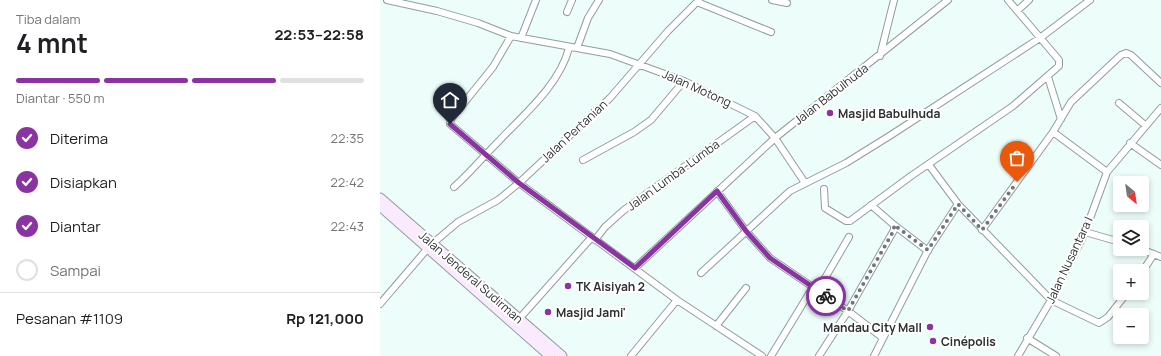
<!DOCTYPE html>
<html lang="id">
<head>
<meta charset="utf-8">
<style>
	:root { --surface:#fff; --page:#f2f2f2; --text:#202124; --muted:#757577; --line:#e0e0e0; --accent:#8a34a2 }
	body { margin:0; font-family:Manrope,sans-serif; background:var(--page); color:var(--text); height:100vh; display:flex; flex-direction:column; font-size:15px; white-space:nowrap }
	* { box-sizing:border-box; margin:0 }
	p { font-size:13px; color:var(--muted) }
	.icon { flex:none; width:22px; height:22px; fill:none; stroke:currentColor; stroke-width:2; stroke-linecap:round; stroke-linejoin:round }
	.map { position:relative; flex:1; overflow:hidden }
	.drawer { display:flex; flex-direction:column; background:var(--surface); width:380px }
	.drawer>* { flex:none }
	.needle { width:26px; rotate:151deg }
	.tools { position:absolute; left:733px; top:176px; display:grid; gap:8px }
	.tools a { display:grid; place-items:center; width:36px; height:36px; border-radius:4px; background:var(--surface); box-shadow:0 2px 6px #0003; font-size:20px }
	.pin { position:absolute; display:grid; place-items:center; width:34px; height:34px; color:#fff; margin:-41px -17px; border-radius:50% 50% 50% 0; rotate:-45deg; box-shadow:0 0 4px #0007 }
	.pin .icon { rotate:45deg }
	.courier { position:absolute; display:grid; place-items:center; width:40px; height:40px; margin:-20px; border:3px solid #8a34a2; border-radius:50%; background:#fff; color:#222; box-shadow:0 1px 5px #0007 }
	.summary em { font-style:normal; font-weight:700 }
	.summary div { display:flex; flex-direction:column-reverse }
	.summary { display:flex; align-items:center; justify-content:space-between; height:68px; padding:0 16px }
	h1 { font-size:26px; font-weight:700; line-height:30px }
	.bar { display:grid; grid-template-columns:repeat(4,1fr); gap:6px 4px; align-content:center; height:48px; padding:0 16px }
	.bar i { height:5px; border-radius:3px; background:var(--line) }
	.bar .selected { background:var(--accent) }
	.bar p { grid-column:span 4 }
	.line { display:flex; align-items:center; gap:10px; padding:0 16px; border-top:1px solid var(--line) }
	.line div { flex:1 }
	ol { padding:0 16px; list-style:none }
	li { display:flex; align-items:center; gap:12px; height:44px }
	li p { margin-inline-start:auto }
	li .icon { padding:4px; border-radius:50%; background:var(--accent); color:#fff; stroke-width:4 }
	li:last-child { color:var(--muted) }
	li i { width:22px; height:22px; border:2px solid var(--line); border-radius:50% }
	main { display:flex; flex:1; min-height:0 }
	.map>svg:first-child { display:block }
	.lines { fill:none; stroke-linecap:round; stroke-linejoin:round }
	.street-casing { stroke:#909e9b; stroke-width:8 }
	.secondary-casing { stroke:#909e9b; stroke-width:11 }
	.street { stroke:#fff; stroke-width:6 }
	.secondary { stroke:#f9eafe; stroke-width:9 }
	.done { stroke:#707877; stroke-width:4; stroke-dasharray:0 7.2 }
	.route { stroke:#8a34a2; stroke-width:5 }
	.poi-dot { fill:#8a34a2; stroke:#fff; stroke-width:1.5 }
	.labels { text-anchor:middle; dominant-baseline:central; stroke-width:4; stroke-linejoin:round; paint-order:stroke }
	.street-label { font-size:12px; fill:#2c3130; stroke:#fff }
	.poi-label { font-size:12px; font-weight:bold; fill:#2c3130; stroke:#fff; text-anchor:start }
</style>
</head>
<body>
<main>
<section class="drawer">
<div class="summary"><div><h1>4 mnt</h1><p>Tiba dalam</p></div><em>22:53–22:58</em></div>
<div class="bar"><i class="selected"></i><i class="selected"></i><i class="selected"></i><i></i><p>Diantar · 550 m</p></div>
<ol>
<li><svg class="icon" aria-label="check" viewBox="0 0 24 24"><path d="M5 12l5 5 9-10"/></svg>Diterima<p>22:35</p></li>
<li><svg class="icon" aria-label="check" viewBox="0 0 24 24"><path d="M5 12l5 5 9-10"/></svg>Disiapkan<p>22:42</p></li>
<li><svg class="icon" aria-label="check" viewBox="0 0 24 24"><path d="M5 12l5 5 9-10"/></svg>Diantar<p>22:43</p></li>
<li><i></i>Sampai</li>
</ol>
<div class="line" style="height:52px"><div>Pesanan #1109</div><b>Rp 121,000</b></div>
</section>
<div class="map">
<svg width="781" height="356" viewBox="0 0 781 356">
	<rect width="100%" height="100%" fill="#edfdfa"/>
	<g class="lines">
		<g class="street-casing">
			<path id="street" d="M7,0L57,11L98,23L131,36L230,54L304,81L375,116L395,138L425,183
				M392,0L407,3
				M317,2L391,32
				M638,10L649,0
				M187,12L192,0
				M131,36L113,67L71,119L70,124L139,183L297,300L251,356
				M141,38L156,0
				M197,48L208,18L219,0
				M500,56L514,0
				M668,77L681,119
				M739,103L765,125
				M673,132L691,102L741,55L746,53L751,55L781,83
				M750,143L781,165
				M203,160L254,132L271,120L304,81
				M549,165L578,204L671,300L719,323L728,317L747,293
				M74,187C89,174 102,158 117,143C143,115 179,86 189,48
				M444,189L445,208L466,221H470L531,176L633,106L679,66V60L628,0
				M337,191L366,231L390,258L468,311L503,338
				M514,225L548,251
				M602,230L673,132L727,172
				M705,232L740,242
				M215,240L225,227L244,210L375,116
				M52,244L78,222L118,200L139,183L230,98L288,31L319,0
				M761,249L781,257
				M255,268L395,138L568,0
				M762,272L774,254
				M321,273L410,191L466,163L511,135L660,38L710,0
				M438,290L469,237
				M297,300L382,356
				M0,304L48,248
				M139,319L212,237
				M336,326L366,288
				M647,338L676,356
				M391,356L433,287
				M439,356L468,311L514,230V225L491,205
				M494,356L548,250L578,204
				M638,356L671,300L694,255L705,232L727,172L781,108"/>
		</g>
		<g class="secondary-casing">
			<path id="secondary" d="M0,198L182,356
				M0,206L170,356"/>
		</g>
		<use href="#street" class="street"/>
		<use href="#secondary" class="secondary"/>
	</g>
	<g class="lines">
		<path class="done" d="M446,296L468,311L514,230V225L548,250L578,204L602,230L637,182"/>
		<path class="route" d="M70,124L139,183L255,268L337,191L366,231L390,258L446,296"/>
	</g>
	<g class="poi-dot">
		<circle cx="450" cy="113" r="4"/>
		<circle cx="188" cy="286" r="4"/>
		<circle cx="168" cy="312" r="4"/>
		<circle cx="550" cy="327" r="4"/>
		<circle cx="553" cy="341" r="4"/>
	</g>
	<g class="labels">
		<g class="street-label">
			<text transform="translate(317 88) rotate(24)">Jalan Motong</text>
			<text transform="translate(451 94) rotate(-38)">Jalan Babulhuda</text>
			<text transform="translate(194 131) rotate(-43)">Jalan Pertanian</text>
			<text transform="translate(293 175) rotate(-36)">Jalan Lumba-Lumba</text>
			<text transform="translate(689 260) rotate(-65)">Jalan Nusantara I</text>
			<text transform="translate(91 277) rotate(41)">Jalan Jenderal Sudirman</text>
		</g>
		<g class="poi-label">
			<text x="458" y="113">Masjid Babulhuda</text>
			<text x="196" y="286">TK Aisiyah 2</text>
			<text x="176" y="312">Masjid Jami'</text>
			<text x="542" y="327" text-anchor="end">Mandau City Mall</text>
			<text x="561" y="341">Cinépolis</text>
		</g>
	</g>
</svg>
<div class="tools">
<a><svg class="needle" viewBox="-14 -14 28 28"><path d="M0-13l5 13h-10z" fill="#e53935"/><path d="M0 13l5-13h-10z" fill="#757577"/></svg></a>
<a><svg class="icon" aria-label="layers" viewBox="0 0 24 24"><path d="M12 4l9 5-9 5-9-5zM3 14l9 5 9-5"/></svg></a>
<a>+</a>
<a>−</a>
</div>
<div class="pin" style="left:637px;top:182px;background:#ea580c"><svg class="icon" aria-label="bag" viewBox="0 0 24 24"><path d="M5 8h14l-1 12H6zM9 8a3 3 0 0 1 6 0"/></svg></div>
<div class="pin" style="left:70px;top:124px;background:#1f2937"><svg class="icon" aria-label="home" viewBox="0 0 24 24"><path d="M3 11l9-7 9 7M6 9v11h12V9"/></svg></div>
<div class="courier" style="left:446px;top:296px"><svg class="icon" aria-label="bike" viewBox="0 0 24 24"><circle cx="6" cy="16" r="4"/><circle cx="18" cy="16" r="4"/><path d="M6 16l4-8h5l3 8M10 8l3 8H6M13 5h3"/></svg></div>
</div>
</main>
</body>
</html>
